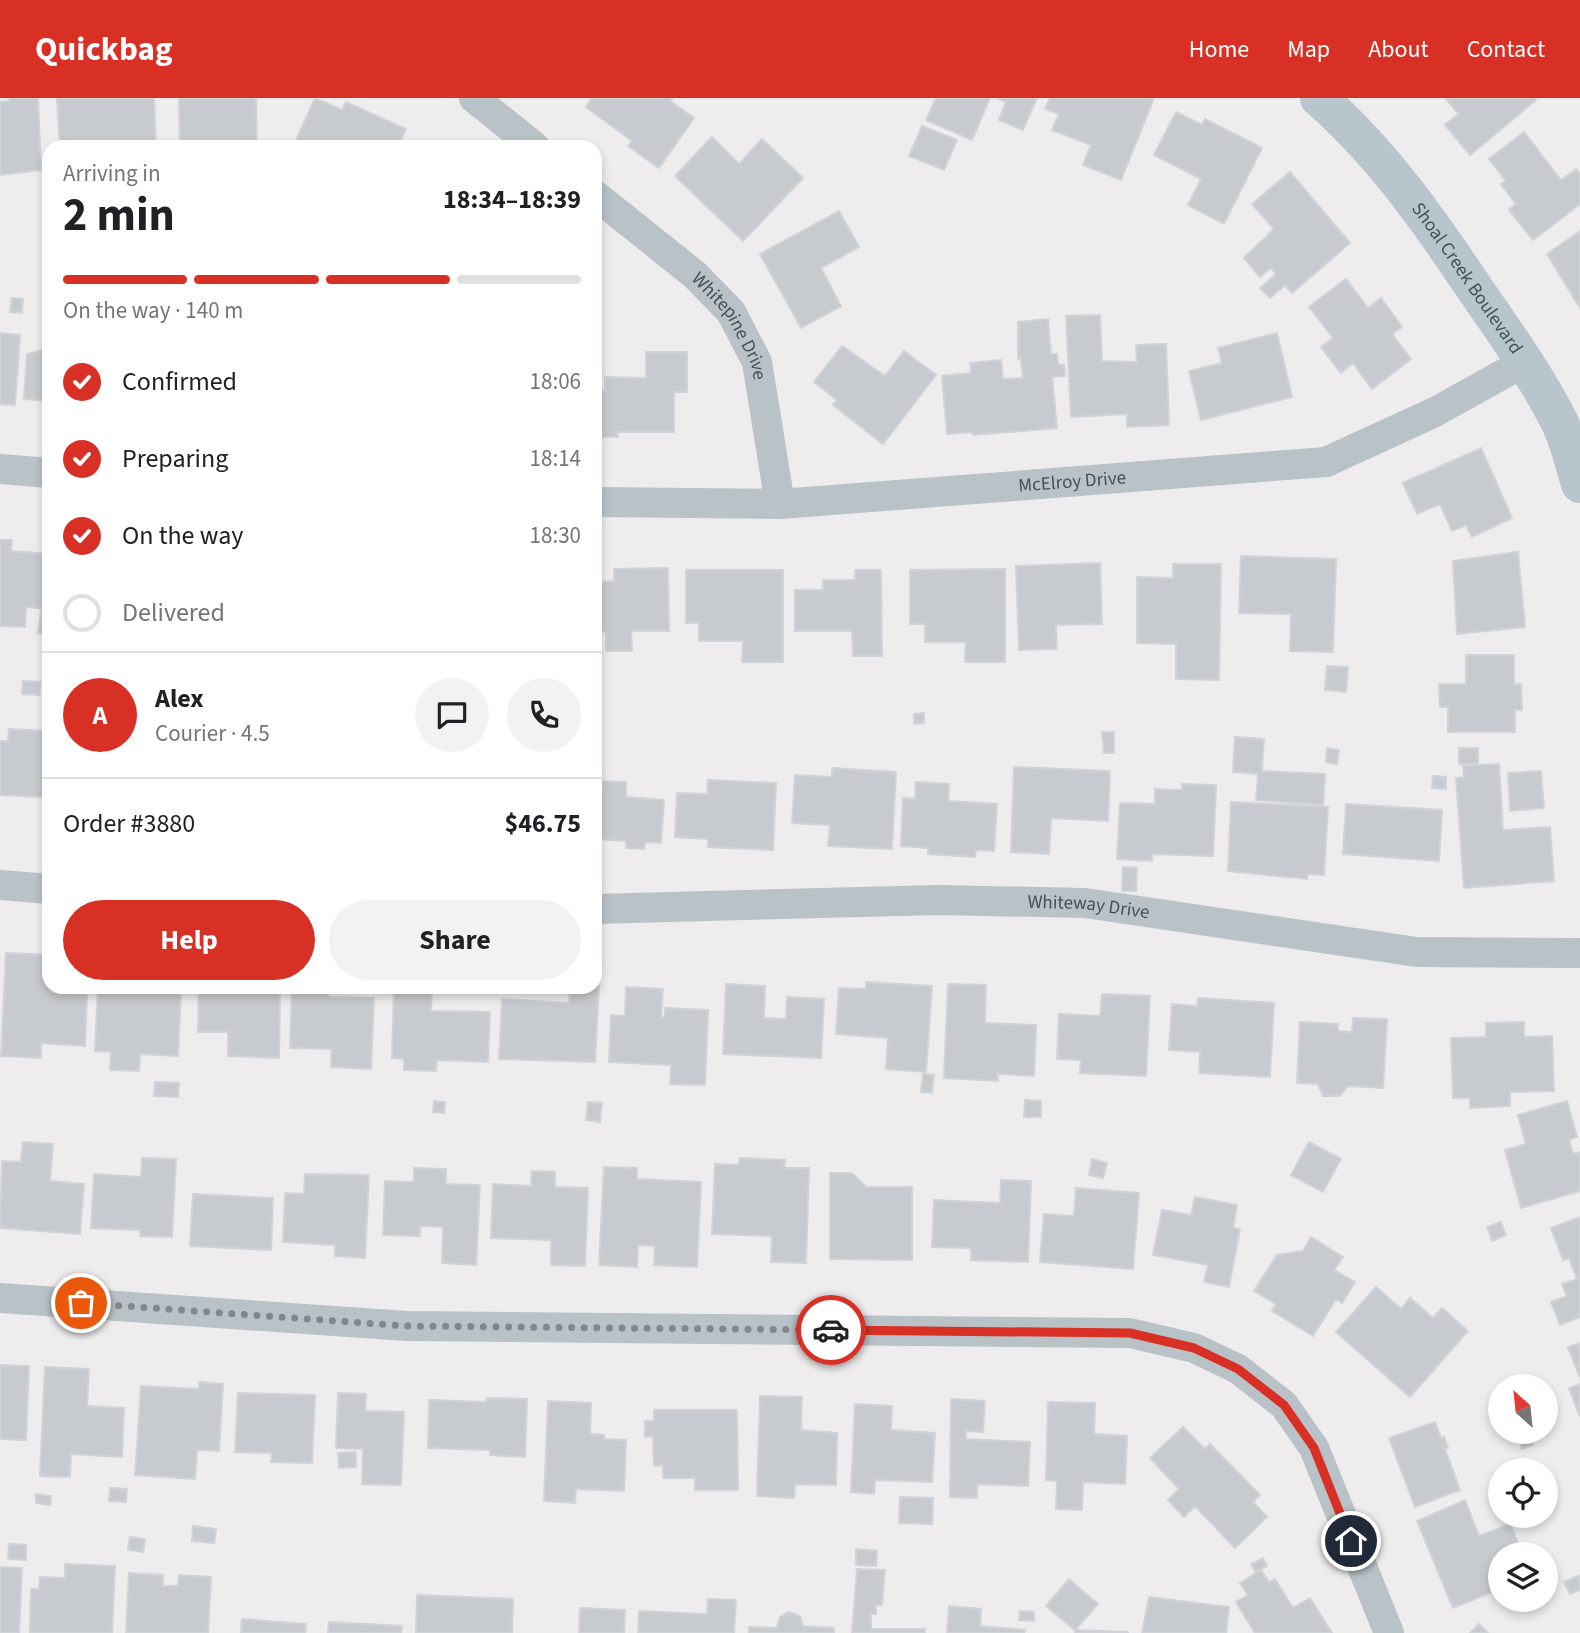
<!DOCTYPE html>
<html lang="en">
<head>
<meta charset="utf-8">
<style>
	:root { --surface:#fff; --page:#f2f2f2; --text:#202124; --muted:#757577; --line:#e0e0e0; --accent:#d93025 }
	body { margin:0; font-family:"Source Sans 3",sans-serif; background:var(--page); color:var(--text); height:100vh; display:flex; flex-direction:column; font-size:26px; white-space:nowrap }
	* { box-sizing:border-box; margin:0 }
	p { font-size:23px; color:var(--muted) }
	.icon { flex:none; width:38px; height:38px; fill:none; stroke:currentColor; stroke-width:2; stroke-linecap:round; stroke-linejoin:round }
	.map { position:relative; flex:1; overflow:hidden }
	.side { position:absolute; left:42px; top:42px; width:560px; height:854px; display:flex; flex-direction:column; background:var(--surface); border-radius:21px; box-shadow:0 4px 10px #0003 }
	.side>* { flex:none }
	.needle { width:46px; rotate:333deg }
	.buttons { position:absolute; left:1488px; top:1276px; display:grid; gap:14px }
	.buttons a { display:grid; place-items:center; width:70px; height:70px; border-radius:50%; background:var(--surface); box-shadow:0 4px 10px #0003; font-size:35px }
	.pin { position:absolute; display:grid; place-items:center; width:60px; height:60px; color:#fff; margin:-30px; border:4px solid #fff; border-radius:50%; box-shadow:0 2px 7px #0007 }
	.courier { position:absolute; display:grid; place-items:center; width:70px; height:70px; margin:-35px; border:5px solid #d93025; border-radius:50%; background:#fff; color:#222; box-shadow:0 2px 9px #0007 }
	.headline em { font-style:normal; font-weight:700 }
	.headline div { display:flex; flex-direction:column-reverse }
	.headline { display:flex; align-items:center; justify-content:space-between; height:119px; padding:0 21px }
	h1 { font-size:46px; font-weight:700; line-height:52px }
	.bar { display:grid; grid-template-columns:repeat(4,1fr); gap:10px 7px; align-content:center; height:84px; padding:0 21px }
	.bar i { height:9px; border-radius:5px; background:var(--line) }
	.bar .active { background:var(--accent) }
	.bar p { grid-column:span 4 }
	.line { display:flex; align-items:center; gap:18px; padding:0 21px; border-top:2px solid var(--line) }
	.line div { flex:1 }
	.round { display:grid; place-items:center; flex:none; width:74px; height:74px; border-radius:37px; background:var(--page) }
	ol { padding:0 21px; list-style:none }
	li { display:flex; align-items:center; gap:21px; height:77px }
	li p { margin-inline-start:auto }
	li .icon { padding:7px; border-radius:50%; background:var(--accent); color:#fff; stroke-width:4 }
	li:last-child { color:var(--muted) }
	li i { width:38px; height:38px; border:4px solid var(--line); border-radius:50% }
	.button { display:flex; gap:14px; margin-top:auto; padding:14px 21px }
	.button a { flex:1; height:80px; border-radius:42px; background:var(--accent); color:#fff; font-size:28px; font-weight:700; line-height:80px; text-align:center }
	.button a+a { background:var(--page); color:var(--text) }
	header { display:flex; align-items:center; gap:42px; box-sizing:border-box; height:98px; padding:0 35px; background:var(--accent); color:#fff }
	header strong { font-size:33px }
	nav { display:flex; gap:38px; margin-inline-start:auto; font-size:24px }
	.map>svg:first-child { display:block }
	.building { fill:#c7cace; stroke:#d0d3d7; stroke-width:2 }
	.lines { fill:none; stroke-linecap:round; stroke-linejoin:round }
	.street { stroke:#b8c2c7; stroke-width:30 }
	.secondary { stroke:#b9c5cc; stroke-width:38 }
	.done { stroke:#81878b; stroke-width:7; stroke-dasharray:0 12.6 }
	.route { stroke:#d93025; stroke-width:9 }
	.labels { text-anchor:middle; dominant-baseline:central; stroke-width:6; stroke-linejoin:round; paint-order:stroke }
	.street-label { font-size:19px; fill:#465157; stroke:#fff }
</style>
</head>
<body>
<header>
<strong>Quickbag</strong>
<nav><a>Home</a><a>Map</a><a>About</a><a>Contact</a></nav>
</header>
<div class="map">
<svg width="1580" height="1535" viewBox="0 0 1580 1535">
	<rect width="100%" height="100%" fill="#eeecec"/>
	<path class="building" d="M9,0H38L41,72L0,77V4L9,3Z
		M57,0H154L156,49H117L116,46L60,49Z
		M179,0H256L257,49H180Z
		M315,0L342,12L346,4L406,31L398,49H293Z
		M592,0H673L670,3L694,20L659,70L628,48L632,43L586,9Z
		M936,0H990L972,42L926,22Z
		M997,0H1037L1023,32L999,22L1006,4Z
		M1050,0H1154L1121,82L1083,67L1091,47L1052,32L1059,16L1045,11Z
		M1445,0H1534L1536,2L1470,57L1445,27L1459,16Z
		M1176,14L1202,27L1205,21L1262,50L1224,126L1188,107L1201,81L1154,57Z
		M922,28L957,42L944,72L909,58Z
		M1524,34L1561,82L1576,71L1580,76V106L1533,142L1509,112L1516,106L1501,86L1506,83L1489,61Z
		M712,39L739,66L762,41L803,80L743,143L675,78Z
		M1290,74L1350,145L1292,195L1285,187L1270,200L1260,190L1276,176L1271,170L1260,179L1244,160L1274,131L1252,106Z
		M839,113L859,149L821,170L841,208L801,230L760,156Z
		M1580,133V210L1547,156Z
		M1346,181L1368,210L1381,200L1402,229L1392,236L1411,261L1372,291L1353,265L1341,275L1321,249L1333,240L1309,209Z
		M12,200L23,201L22,215L10,214Z
		M1100,217L1102,263L1137,264L1136,247L1166,246L1169,327L1127,329V316L1071,319L1066,218Z
		M1048,221L1051,256H1057L1058,267H1064L1065,278L1052,279L1057,330L973,337V334L947,336L942,278L971,275L970,265L1001,262L1003,281L1023,280L1021,260L1018,261V224Z
		M0,235L20,237L15,307L0,306Z
		M1277,235L1292,299L1201,322L1189,273L1222,265L1218,250Z
		M842,248L885,278L904,253L936,277L883,346L833,307L837,302L814,284Z
		M49,250V303L24,301L27,256Z
		M646,254H687V294H674V334H618V339H595V293H605V279L646,280Z
		M1481,350L1512,420L1472,439L1466,427L1452,433L1440,406L1417,416L1403,385Z
		M0,442H12L11,453L49,456V511L26,509L25,529L0,528Z
		M1518,454L1525,529L1457,536L1453,463Z
		M1241,458L1336,461L1333,554L1290,553L1291,516L1239,515Z
		M1100,465L1102,526L1056,527L1057,551L1019,552L1016,468Z
		M1173,466H1221L1219,582L1176,581V546L1137,545V479L1173,480Z
		M668,470L669,533H631L632,553H606V534H595V484L614,483V471Z
		M1005,471V564H965L966,544H925V526H910V472Z
		M686,472H783V564H742L743,543H699V525H686Z
		M855,472H881L882,558H853L852,533H795V492H823V482H855Z
		M41,513L49,514V536L38,535Z
		M1466,557H1514V586H1521L1522,612H1515V634H1448V609H1440L1439,586H1466Z
		M1327,568L1348,569L1346,594L1325,592Z
		M23,583L40,584L39,597L22,596Z
		M924,615V625L914,626V616Z
		M9,631L45,633L43,699L0,697V643H8Z
		M1102,634H1114V655H1104Z
		M1235,639L1264,641L1262,673L1325,676L1323,707L1256,702L1258,676L1233,674Z
		M1327,650L1339,652L1337,666L1326,664Z
		M1459,650H1478V666H1459Z
		M1499,666L1503,732L1550,729L1554,783L1464,790L1456,680L1464,679L1463,668Z
		M1014,669L1110,673L1108,723L1051,720L1049,756L1011,754Z
		M832,670L896,674L892,751L828,748L830,727L792,725L795,677L832,679Z
		M1541,673L1544,710L1510,713L1508,675Z
		M1433,678L1446,679V691L1432,690Z
		M708,682L776,685L773,752L708,749V741L675,739L677,695L707,696Z
		M602,683L626,684V699L664,702L661,745L645,744L644,751L626,750V743L595,741V691L602,692Z
		M916,684L949,686L948,703L997,706L994,753L976,752L975,759L928,756V750L901,748L903,700L915,701Z
		M1182,686L1216,687L1213,758L1152,756V763L1117,761L1120,705L1155,706V691L1182,692Z
		M1231,704L1328,709L1324,777L1307,776V781L1228,773Z
		M1346,706L1442,712L1439,763L1343,756Z
		M1123,769L1137,770L1136,793H1122Z
		M6,855L49,857L50,894L87,896L85,948L41,945V960L1,958Z
		M866,884L932,888L926,974L886,971L888,940L836,936L839,890L866,891Z
		M726,886L765,888L764,920L786,921L787,899L824,901L821,960L723,956Z
		M948,886L986,887L985,925L1036,927L1034,978L998,976V983L944,980Z
		M599,888L595,964L499,961L502,901L569,905L570,889Z
		M98,889H181L178,958L140,956L139,973L110,972L111,954L95,953Z
		M199,889H280L279,960L228,958V934H198Z
		M292,889H328V899L374,900L371,971L331,969L332,951L290,950Z
		M394,889H432L431,913L490,914L488,964L437,962L436,973L404,972V961L392,960Z
		M626,889L663,891L661,919H665V910L708,912L705,987L670,986L671,967L609,964L611,917L625,918Z
		M1102,896L1150,898L1146,978L1080,975L1081,962L1057,961L1059,916L1100,918Z
		M1198,900L1274,905L1270,979L1199,975L1200,954L1169,952L1172,906L1197,908Z
		M1353,920L1387,921L1383,990L1348,988L1340,998H1323L1318,986L1297,985L1300,924L1338,926V933L1352,934Z
		M1524,924V939L1552,938L1554,993L1510,994V1008L1470,1010V1000H1453L1451,940L1486,939V925Z
		M923,976L934,977L932,995L921,994Z
		M155,984L179,985L178,999L154,998Z
		M1025,1002L1041,1003V1019H1024Z
		M434,1003L445,1004L444,1015L433,1014Z
		M1567,1003L1577,1039L1569,1042L1573,1056L1580,1054V1093L1521,1110L1505,1052L1526,1046L1518,1017Z
		M588,1004L602,1005L600,1024L586,1022Z
		M23,1044L53,1046L50,1083L84,1086L80,1136L0,1130L2,1063L21,1064Z
		M1309,1044L1341,1061L1323,1094L1291,1077Z
		M142,1060L176,1061L172,1139L140,1138V1132L91,1130L94,1076L141,1079Z
		M740,1060L785,1062L784,1070H809L806,1165L771,1164L772,1138L712,1136L715,1066L739,1067Z
		M1092,1061L1107,1065L1103,1080L1089,1077Z
		M604,1069L637,1070V1081L701,1084L697,1169L654,1167L655,1148L638,1147L637,1169L599,1167Z
		M414,1070L446,1071V1086L480,1087L476,1167L442,1165L443,1129L420,1128V1138L383,1137L385,1083L414,1084Z
		M532,1073L555,1074V1089L588,1090L585,1168L551,1167V1142L491,1140L493,1086L531,1088Z
		M830,1075H852L866,1089H912V1162L830,1161Z
		M305,1076L369,1077L365,1160L335,1158V1147L283,1144L285,1095L304,1096Z
		M1001,1082L1031,1083L1028,1164L971,1162V1150L932,1149L934,1102L1000,1105Z
		M1076,1090L1139,1095L1133,1171L1040,1164L1044,1116L1074,1118Z
		M193,1096L273,1100L271,1152L190,1148Z
		M1195,1099L1237,1107L1233,1130L1240,1131L1229,1189L1204,1184L1208,1167L1153,1157L1162,1112L1191,1117Z
		M1580,1119V1219L1560,1227L1551,1204L1567,1198L1562,1186L1577,1181L1569,1160L1563,1162L1551,1130Z
		M1501,1124L1506,1137L1492,1143L1487,1129Z
		M1311,1139L1343,1159L1334,1172L1355,1184L1342,1205L1336,1201L1313,1238L1272,1213L1276,1206L1254,1193L1277,1157L1303,1153Z
		M1376,1189L1401,1211L1410,1200L1433,1220L1442,1210L1468,1233L1410,1299L1336,1234Z
		M1580,1245V1280L1568,1249Z
		M0,1267L29,1268L26,1342L0,1341Z
		M45,1269L89,1271L87,1308L124,1310L122,1359L71,1356L70,1379L40,1378Z
		M199,1284L223,1286L219,1353L197,1352L195,1381L135,1377L141,1288L199,1291Z
		M1580,1286V1319L1569,1290Z
		M238,1295L315,1297L312,1365L271,1364L272,1355L235,1354Z
		M338,1295L366,1296L365,1313L404,1314L401,1387L362,1386L363,1351L336,1350Z
		M760,1298L802,1299L801,1332L837,1335L836,1387L795,1386L794,1400L757,1398Z
		M487,1300L527,1301L525,1359L490,1357V1352L428,1350L429,1302L486,1304Z
		M951,1301L985,1303L983,1334L966,1333V1341L1030,1344L1028,1388L977,1386V1400L950,1399Z
		M548,1303L591,1305L590,1336L604,1337V1341L626,1342L624,1393L576,1391L575,1405L544,1403Z
		M1048,1304L1095,1305L1094,1336L1127,1338L1125,1386L1083,1384L1082,1412L1056,1411L1057,1383L1046,1382Z
		M855,1306L892,1308L891,1332L935,1335L932,1384L875,1382L874,1396L851,1394Z
		M654,1312H737L738,1392H695V1380H663V1367L654,1368L653,1338L645,1339V1323H654Z
		M1435,1324L1441,1340L1444,1339L1448,1350L1445,1351L1460,1392L1415,1409L1389,1340Z
		M1183,1329L1205,1351L1210,1346L1260,1397L1253,1404L1267,1419L1235,1450L1195,1408L1184,1419L1168,1402L1179,1391L1150,1360Z
		M1517,1334H1529L1533,1347L1522,1351Z
		M356,1354V1369L339,1370L338,1355Z
		M110,1390L127,1391L126,1404L109,1403Z
		M36,1396L51,1398L50,1407L36,1405Z
		M900,1399L933,1400L932,1426L899,1425Z
		M1465,1402L1479,1438L1510,1426L1523,1456H1500V1491L1453,1510L1417,1423Z
		M193,1428L216,1431L214,1445L192,1443Z
		M130,1439L145,1441L143,1454L128,1452Z
		M9,1446L26,1447V1462L8,1461Z
		M856,1451L877,1453L876,1468L856,1467Z
		M1263,1460L1267,1468L1255,1474L1251,1466Z
		M65,1466L115,1468L112,1535H30L31,1491H39L40,1479L65,1480Z
		M0,1469L22,1470L19,1535H0Z
		M857,1471L885,1472L882,1507H876V1516H871V1531H925V1535H852Z
		M1261,1472L1269,1484L1275,1481L1293,1510L1310,1500L1332,1535H1255L1236,1504L1248,1497L1240,1485Z
		M129,1475L163,1477V1488H178L179,1477L211,1479L208,1535H126Z
		M1580,1477V1492L1570,1496L1564,1484Z
		M1069,1481L1098,1506L1075,1532L1046,1508Z
		M417,1497L513,1501L512,1535H416Z
		M1149,1499L1229,1509L1226,1535H1142Z
		M708,1501L736,1502L734,1535H638L639,1513L707,1516Z
		M949,1508L981,1511L980,1528L1025,1532L1024,1535H947Z
		M580,1510L625,1512L624,1535H579Z
		M1020,1513L1034,1514V1523L1019,1522Z
		M789,1514L800,1518L803,1528L834,1530V1535H749V1529L777,1530L780,1519Z
		M242,1521L306,1526L305,1535H241Z
		M329,1524L402,1528L401,1535H328Z
		M1479,1526L1488,1535H1470Z
		M1075,1532L1128,1534V1535H1075Z"/>
	<g class="lines">
		<g class="street">
			<path d="M474,0L535,49"/>
			<path id="s1" d="M595,97L695,177L731,214L757,264L780,406"/>
			<path d="M0,371L49,375"/>
			<path id="s2" d="M595,404L780,406L1326,364L1435,314L1525,264"/>
			<path d="M0,787L49,791"/>
			<path id="s3" d="M595,811L938,802L1085,805L1417,854L1580,855"/>
			<path d="M0,1200L407,1228L1130,1235L1194,1250L1238,1271L1284,1307L1314,1350L1389,1535"/>
		</g>
		<path class="secondary" id="s4" d="M1319,0C1383,56 1430,124 1477,194C1506,236 1537,279 1560,325C1569,344 1574,366 1580,386"/>
	</g>
	<g class="lines">
		<path class="done" d="M81,1205L407,1228L831,1232"/>
		<path class="route" d="M831,1232L1130,1235L1194,1250L1238,1271L1284,1307L1314,1350L1351,1443"/>
	</g>
	<g class="labels">
		<g class="street-label">
			<text stroke="none"><textPath href="#s4" startOffset="234">Shoal Creek Boulevard</textPath></text>
			<text stroke="none"><textPath href="#s1" startOffset="191">Whitepine Drive</textPath></text>
			<text stroke="none"><textPath href="#s2" startOffset="478">McElroy Drive</textPath></text>
			<text stroke="none"><textPath href="#s3" startOffset="494">Whiteway Drive</textPath></text>
		</g>
	</g>
</svg>
<div class="buttons">
<a><svg class="needle" viewBox="-14 -14 28 28"><path d="M0-13l5 13h-10z" fill="#e53935"/><path d="M0 13l5-13h-10z" fill="#757577"/></svg></a>
<a><svg class="icon" aria-label="locate" viewBox="0 0 24 24"><circle cx="12" cy="12" r="6"/><path d="M12 2v4M12 18v4M2 12h4M18 12h4"/></svg></a>
<a><svg class="icon" aria-label="layers" viewBox="0 0 24 24"><path d="M12 4l9 5-9 5-9-5zM3 14l9 5 9-5"/></svg></a>
</div>
<div class="pin" style="left:81px;top:1205px;background:#ea580c"><svg class="icon" aria-label="bag" viewBox="0 0 24 24"><path d="M5 8h14l-1 12H6zM9 8a3 3 0 0 1 6 0"/></svg></div>
<div class="pin" style="left:1351px;top:1443px;background:#1f2937"><svg class="icon" aria-label="home" viewBox="0 0 24 24"><path d="M3 11l9-7 9 7M6 9v11h12V9"/></svg></div>
<div class="courier" style="left:831px;top:1232px"><svg class="icon" aria-label="car" viewBox="0 0 24 24"><path d="M5 17H2v-5l4-1 3-4h7l3 4 3 1v5h-3M9 17h6M6 11h13"/><circle cx="7" cy="17" r="2"/><circle cx="17" cy="17" r="2"/></svg></div>
<section class="side">
<div class="headline"><div><h1>2 min</h1><p>Arriving in</p></div><em>18:34–18:39</em></div>
<div class="bar"><i class="active"></i><i class="active"></i><i class="active"></i><i></i><p>On the way · 140 m</p></div>
<ol>
<li><svg class="icon" aria-label="check" viewBox="0 0 24 24"><path d="M5 12l5 5 9-10"/></svg>Confirmed<p>18:06</p></li>
<li><svg class="icon" aria-label="check" viewBox="0 0 24 24"><path d="M5 12l5 5 9-10"/></svg>Preparing<p>18:14</p></li>
<li><svg class="icon" aria-label="check" viewBox="0 0 24 24"><path d="M5 12l5 5 9-10"/></svg>On the way<p>18:30</p></li>
<li><i></i>Delivered</li>
</ol>
<div class="line" style="height:126px"><b class="round" style="background:var(--accent);color:#fff">A</b><div><b>Alex</b><p>Courier · 4.5</p></div><a class="round"><svg class="icon" aria-label="chat" viewBox="0 0 24 24"><path d="M4 5h16v11H9l-5 4z"/></svg></a><a class="round"><svg class="icon" aria-label="phone" viewBox="0 0 24 24"><path d="M5 4h4l2 5-3 2q2 4 5 5l2-3 5 2v4C11 20 4 13 5 4z"/></svg></a></div>
<div class="line" style="height:91px"><div>Order #3880</div><b>$46.75</b></div>
<div class="button"><a>Help</a><a>Share</a></div>
</section>
</div>
</body>
</html>
